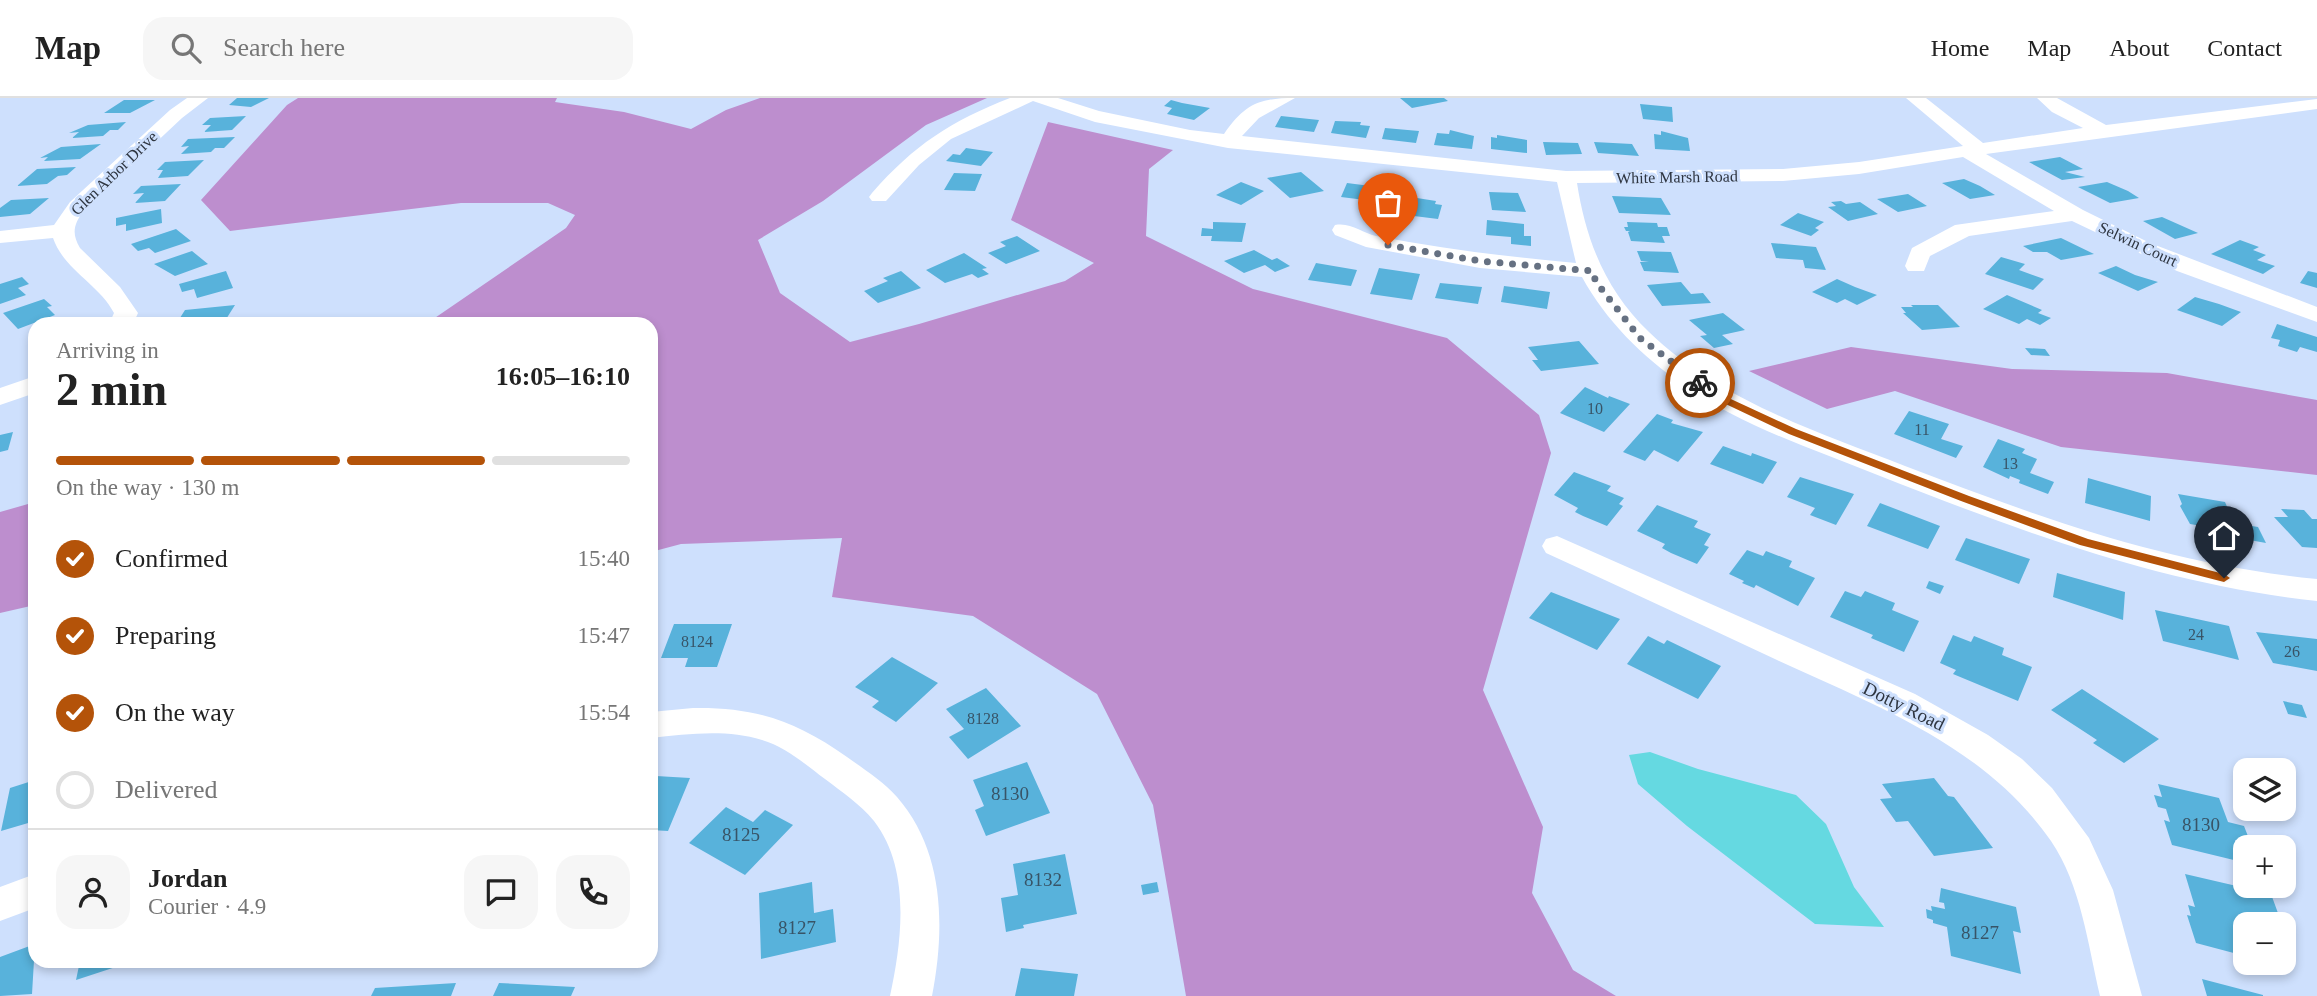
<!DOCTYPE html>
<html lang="en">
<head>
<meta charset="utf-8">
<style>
	:root { --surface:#fff; --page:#f6f6f6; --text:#222; --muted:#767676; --line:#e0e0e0; --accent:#b45309 }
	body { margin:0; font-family:Georgia,serif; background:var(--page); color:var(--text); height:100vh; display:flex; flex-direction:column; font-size:26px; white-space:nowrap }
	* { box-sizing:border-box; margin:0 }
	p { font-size:23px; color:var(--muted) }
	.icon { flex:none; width:38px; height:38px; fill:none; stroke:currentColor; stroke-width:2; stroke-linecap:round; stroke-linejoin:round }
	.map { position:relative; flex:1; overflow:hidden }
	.drawer { position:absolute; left:28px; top:219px; width:630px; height:651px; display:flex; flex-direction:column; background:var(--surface); border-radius:21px; box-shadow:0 4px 10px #0003 }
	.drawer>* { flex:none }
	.fabs { position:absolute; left:2233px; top:660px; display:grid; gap:14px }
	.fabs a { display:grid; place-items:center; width:63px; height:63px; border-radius:14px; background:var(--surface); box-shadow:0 4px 10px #0003; font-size:35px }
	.pin { position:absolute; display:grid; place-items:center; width:60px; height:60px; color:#fff; margin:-72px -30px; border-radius:50% 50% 50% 0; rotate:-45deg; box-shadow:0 0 7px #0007 }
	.pin .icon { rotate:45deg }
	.courier { position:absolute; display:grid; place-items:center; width:70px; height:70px; margin:-35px; border:5px solid #b45309; border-radius:50%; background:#fff; color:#222; box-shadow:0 2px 9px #0007 }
	.head em { font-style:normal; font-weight:600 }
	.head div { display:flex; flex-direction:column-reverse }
	.head { display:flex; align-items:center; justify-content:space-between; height:119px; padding:0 28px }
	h1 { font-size:46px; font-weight:600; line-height:52px }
	.bar { display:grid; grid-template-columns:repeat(4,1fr); gap:10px 7px; align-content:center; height:84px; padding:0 28px }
	.bar i { height:9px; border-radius:5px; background:var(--line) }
	.bar .on { background:var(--accent) }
	.bar p { grid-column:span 4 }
	.line { display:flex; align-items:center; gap:18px; padding:0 28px; border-top:2px solid var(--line) }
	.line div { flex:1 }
	.round { display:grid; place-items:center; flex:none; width:74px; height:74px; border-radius:21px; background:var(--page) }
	ol { padding:0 28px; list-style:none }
	li { display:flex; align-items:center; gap:21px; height:77px }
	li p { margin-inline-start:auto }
	li .icon { padding:7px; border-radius:50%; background:var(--accent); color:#fff; stroke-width:4 }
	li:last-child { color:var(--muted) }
	li i { width:38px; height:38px; border:4px solid var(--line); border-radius:50% }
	header { display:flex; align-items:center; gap:42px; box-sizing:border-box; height:98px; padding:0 35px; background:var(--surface); border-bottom:2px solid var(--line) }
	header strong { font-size:33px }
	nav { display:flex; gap:38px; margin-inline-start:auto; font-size:24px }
	.search { width:490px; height:63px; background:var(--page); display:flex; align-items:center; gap:18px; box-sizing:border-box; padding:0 24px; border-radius:21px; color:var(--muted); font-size:26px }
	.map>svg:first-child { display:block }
	.forest { fill:#bd8ece }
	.water { fill:#65d9e1 }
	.building { fill:#58b2db }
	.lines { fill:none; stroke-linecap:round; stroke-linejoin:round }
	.minor { fill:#fff; fill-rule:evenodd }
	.route { fill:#b45309 }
	.done { stroke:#667182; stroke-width:7; stroke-dasharray:0 12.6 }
	.labels { text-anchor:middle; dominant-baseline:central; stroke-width:6; stroke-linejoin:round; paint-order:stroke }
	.far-street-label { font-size:16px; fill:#2e3540; stroke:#cee0fd }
	.number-label { font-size:16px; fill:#385467 }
	.street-label { font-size:19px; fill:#2e3540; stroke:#cee0fd }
	.near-number-label { font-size:19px; fill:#385467 }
</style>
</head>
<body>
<header>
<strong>Map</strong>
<div class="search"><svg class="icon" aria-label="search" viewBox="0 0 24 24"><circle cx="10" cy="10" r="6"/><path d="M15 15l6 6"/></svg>Search here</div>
<nav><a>Home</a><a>Map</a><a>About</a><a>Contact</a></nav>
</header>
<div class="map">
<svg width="2317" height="898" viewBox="0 0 2317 898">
	<rect width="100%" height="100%" fill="#cee0fd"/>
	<path class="forest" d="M298,0H557L555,4L624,14L691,31L726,12L760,0H987L926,27L823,103L758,142L780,195L850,244L919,226L1065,183L1094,165L1011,122L1048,24L1173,52L1149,71L1146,138L1253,191L1447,240L1539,317L1551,355L1483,592L1543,729L1532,795L1573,872L1616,898H1186L1153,707L1097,596L973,518L832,499L842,440L681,446L651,454V226H426L566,130L575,117L548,105H461L230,133L201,102L287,7Z
		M1851,249L2012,271L2167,275L2317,302V377L2061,349L1895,293L1827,311L1749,273Z
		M35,404V507L0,515V414Z"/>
	<path class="water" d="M1650,654L1698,671L1796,697L1826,726L1854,789L1884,829L1815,826L1687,728L1638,686L1629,657Z"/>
	<path class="building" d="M237,0H269L251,9L229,7Z
		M1400,0H1444L1448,3L1412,10Z
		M124,2H155L130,15H104Z
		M1171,2L1182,5L1210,10L1194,22L1167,16L1172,10L1164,8Z
		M1640,6L1672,9L1673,24L1643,21Z
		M246,18L232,32L204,34L211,27H202L210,20Z
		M1281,18L1319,22L1314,34L1275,29Z
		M1335,23L1361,24L1360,27L1370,28L1366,40L1331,35Z
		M126,24L118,32H110L103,38L72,40L79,34L69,35L88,27Z
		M1385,30L1419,33L1416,45L1382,41Z
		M1450,32L1474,38L1472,51L1434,47L1437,35L1449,36Z
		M1661,33L1688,40L1690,53L1655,51L1654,36L1661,37Z
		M1497,37L1527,42V55L1491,51V39L1497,40Z
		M235,39L224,50H215L211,54L181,56L189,48L181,49L188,41Z
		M1543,44L1578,45L1582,56L1546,57Z
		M1594,44L1632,46L1639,58L1598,55Z
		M101,46L80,61L44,63L48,59L40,60L61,49Z
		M966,50L993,54L981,68L946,63L953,56L960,57Z
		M2060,59L2083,71L2065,74L2085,79L2062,82L2029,64Z
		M204,62L188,78L158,80L163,72H157L165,64Z
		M76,69L67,77L58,78L47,86L17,88L37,71Z
		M1301,74L1324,93L1290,100L1267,80Z
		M954,75L982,76L975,93L944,92Z
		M1964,81L1980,88L1995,97L1970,101L1942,85Z
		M1241,84L1264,93L1241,107L1216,97Z
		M2107,84L2128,93L2139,100L2110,105L2078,89Z
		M1347,85L1386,90L1381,104L1341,99Z
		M181,86L165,103L135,105L144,95L133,96L141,88Z
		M1489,94L1518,95L1526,114L1492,112Z
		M1908,96L1927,108L1898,114L1877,101Z
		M1612,98L1661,100L1671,117L1619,115Z
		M49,100L30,116L0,119V110L11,102Z
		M1417,100L1436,103L1435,106L1442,107L1438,121L1398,116L1403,102L1416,103Z
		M1841,103L1846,106L1860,104L1878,116L1848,123L1828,109L1836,108L1831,104Z
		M161,111L162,125L126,133V126L116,128V120Z
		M1798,115L1824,124L1815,130L1819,132L1811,138L1780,127Z
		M2162,119L2198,135L2175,141L2143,123Z
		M1487,122L1524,126V138H1531V148L1511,146V139L1486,137Z
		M1213,124L1246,125L1242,144L1211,143L1212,138H1201L1202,130L1213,131Z
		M1627,124L1657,125L1658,129H1667L1670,138H1662L1665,145L1631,143L1628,134L1630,133H1626L1624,129H1628Z
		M176,131L191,143L155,155L149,150L138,153L131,146Z
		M1017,138L1040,153L1006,166L988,155L1006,148L1000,144Z
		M2061,140L2094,156L2061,162L2047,154H2033L2023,148Z
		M2240,142L2259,149L2253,152L2266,157L2257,162L2275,168L2263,176L2211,156Z
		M1771,145L1816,149L1826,172L1805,170L1803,162L1776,160Z
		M1254,152L1272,162L1277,160L1290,168L1275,174L1265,167L1244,175L1224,163Z
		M192,153L208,166L175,178L154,166Z
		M1637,153L1671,154L1679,175L1644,173L1640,164H1649L1641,163Z
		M964,155L987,170L982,171L989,176L978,180L972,176L945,185L926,172Z
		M2001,159L2025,166L2019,172L2044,181L2033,192L1985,176Z
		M1316,165L1357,172L1351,188L1308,182Z
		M2116,168L2135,177L2158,184L2138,193L2098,175Z
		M1379,170L1420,176L1412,202L1370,196Z
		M226,173L233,190L197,200L194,191L182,194L179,186Z
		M901,173L921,190L878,205L864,193L888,183L883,180Z
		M2308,173L2317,175V190L2300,185Z
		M22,179L29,186L18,190L26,197L0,206V186Z
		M1837,181L1855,189L1877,197L1857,207L1845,201L1837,205L1812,194Z
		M1681,184L1691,196L1703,195L1711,205L1662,208L1647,187Z
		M1440,185L1482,189L1478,206L1435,200Z
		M1504,188L1550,194L1547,211L1501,204Z
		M2007,197L2042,212L2038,215L2051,220L2040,227L2027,221L2019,226L1983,211Z
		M2195,199L2219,206L2241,214L2222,228L2177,212Z
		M44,201L52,208L47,209L55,217L18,231L3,215Z
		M235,207L223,226H186L189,222L178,223L185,212Z
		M1911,207H1938L1960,229L1922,232L1903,215H1906L1901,209H1913Z
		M1723,215L1745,232L1722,237L1733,246L1714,250L1700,238L1707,237L1689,222Z
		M2277,226L2317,239V254L2300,249L2297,254L2278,248L2280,242L2271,240Z
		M1579,243L1599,266L1541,273L1532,262H1538L1528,249Z
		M2025,250L2045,251L2050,258L2031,257Z
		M1585,289L1608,300L1609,298L1630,306L1604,334L1560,315Z
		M1909,313L1949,326L1941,341L1963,348L1956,360L1894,336Z
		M1657,316L1673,322L1671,325L1703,334L1678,364L1654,352L1645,363L1623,354Z
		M13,334L8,352L0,354V337Z
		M1998,341L2025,351L2022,355L2037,361L2030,375L2054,384L2048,396L2019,385L2020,382L2010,378L2009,381L1983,369Z
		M1723,348L1751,358L1752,355L1777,364L1763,386L1710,366Z
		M1574,374L1611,388L1607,393L1624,400L1619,406L1623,408L1607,428L1583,418L1575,414L1578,410L1554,397Z
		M1800,379L1854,396L1836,427L1810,417L1815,410L1787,399Z
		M2088,380L2151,398L2150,423L2085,405Z
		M2178,396L2225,404L2234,425L2258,429L2266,445L2233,439L2231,433L2190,426L2180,408L2182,406Z
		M1880,405L1940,428L1928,451L1867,428Z
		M1657,407L1698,423L1694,429L1711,436L1704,447L1709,449L1697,466L1671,455L1662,450L1665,446L1637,433Z
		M2281,411L2304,412L2312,421H2317V450L2302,449L2274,419H2288Z
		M1966,440L2030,461L2019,486L1955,462Z
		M1747,452L1763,458L1766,453L1792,463L1789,469L1815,480L1798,508L1756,487L1754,490L1742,485L1744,483L1729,476Z
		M2057,475L2125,494L2123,522L2053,499Z
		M1929,483L1944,488L1940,496L1926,490Z
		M1845,493L1861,499L1865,493L1895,505L1892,512L1919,523L1904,554L1871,540L1873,537L1830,519Z
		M1551,494L1620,521L1597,552L1529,520Z
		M2155,512L2229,528L2239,562L2163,543Z
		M674,526H732L717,569H685L688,560H661Z
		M2256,534L2317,541V573L2273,565Z
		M1953,537L1971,544L1974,538L2004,550L2002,557L2032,569L2018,603L1953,576L1956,572L1940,565Z
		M1648,538L1664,546L1667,542L1721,568L1698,601L1627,566Z
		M892,559L938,585L896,624L872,609L879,603L855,589Z
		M986,590L1021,628L968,661L949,639L964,631L946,611Z
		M2082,591L2159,641L2124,665L2093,645L2097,642L2051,612Z
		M2283,603L2302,607L2307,620L2288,616Z
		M1027,664L1050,715L986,738L975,712L984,708L973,682Z
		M656,678L690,680L668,733L651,732V690Z
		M1934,680L1948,698L1954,699L1993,750L1934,758L1908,723L1896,724L1880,701L1892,700L1882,686Z
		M35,682V723L1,733L10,690Z
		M2158,686L2219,700L2228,724L2244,728L2251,746L2235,742L2242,764L2172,747L2164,722L2170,724L2166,711L2158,709L2154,697L2162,699Z
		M726,709L753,724L765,712L793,727L745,777L689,745Z
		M1065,756L1077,816L1023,827L1024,830L1006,834L1001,800L1018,797L1013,766Z
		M2185,776L2271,796L2282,826H2245V858L2196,845L2187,817L2191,818L2188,807L2195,809Z
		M812,784L814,815L833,811L836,844L761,861L759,795Z
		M1157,784L1159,794L1143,797L1141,787Z
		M1941,790L2016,809L2021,835L2013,833L2021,876L1951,858L1947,829L1933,825V822L1927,820L1926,811L1932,813L1931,808L1945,811L1944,805L1939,804Z
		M35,846L32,896L0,898V859Z
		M80,863H134L76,882Z
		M1021,870L1078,876L1074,898H1015Z
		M2202,881L2263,897V898H2207Z
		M456,885L451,898H371L375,890Z
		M499,885L575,889L571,898H493Z"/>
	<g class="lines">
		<path class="minor" d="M187,0H208L182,20L84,112C74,126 71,135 80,150L120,189L138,215L133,226H109L114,215C99,186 64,172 53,140L0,145V133L54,127L70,104L170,12Z
			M1010,0H1058L1099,13L1190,32L1224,36C1245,6 1259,0 1295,0L1259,20L1242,38L1566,73L1783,71L1859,64L1963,48L1906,0H1926L1983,45L2083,30L2052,14L2037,0H2057L2106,27L2317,1V11L1986,56L2083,112L2150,145L2317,209V224L2177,173L2072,123L1969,138L1930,158L1924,173H1908L1905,168L1912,150L1955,127L2054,113L1963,59L1859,76L1783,83L1577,85C1586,143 1606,193 1649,234C1719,302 1815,333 1905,368C2044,421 2167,466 2317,481V503C2160,486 2020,433 1875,376C1810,350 1740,327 1683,287C1642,258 1606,223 1582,179L1480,170L1366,149L1335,137L1332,132L1335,127C1351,124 1362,135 1376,138C1443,151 1509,159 1576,165L1557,84L1228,50L1095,24L1033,3L951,41L919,67L886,103H872L869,99L872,95C914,47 951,23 1010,0Z
			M35,278V295L0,307V290Z
			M1557,438L1915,596L1988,637L2022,661L2052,690L2089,740L2113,792L2142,898H2100C2088,847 2081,787 2051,743C1985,648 1877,608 1777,562C1700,526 1623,490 1546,455L1542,448L1546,441Z
			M693,610C756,609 796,623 847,659C865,672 883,683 897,699C945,754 945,831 932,898H890C902,843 911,771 874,723C860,706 842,694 825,681C806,667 786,649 762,642C727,631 687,636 651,640V614Z
			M35,776V810L0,823V789Z"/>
	</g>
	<path class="route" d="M1700,283L1720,296L1796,331L1969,398L2088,441L2224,476L2230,480L2224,484L2080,447L1961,403L1789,336L1713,300L1696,288L1695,285Z"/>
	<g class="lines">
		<path class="done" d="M1388,147L1480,163L1592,173L1596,184L1640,240L1700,285"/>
	</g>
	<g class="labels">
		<g class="far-street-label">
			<text transform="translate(114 75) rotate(-44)">Glen Arbor Drive</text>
			<text transform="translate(1677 79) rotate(-1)">White Marsh Road</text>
			<text transform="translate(2138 146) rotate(25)">Selwin Court</text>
		</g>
		<g class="number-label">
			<text x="1595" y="310">10</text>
			<text x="1922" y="331">11</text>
			<text x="2010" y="365">13</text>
			<text x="2196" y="536">24</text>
			<text x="697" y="543">8124</text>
			<text x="2292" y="553">26</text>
			<text x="983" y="620">8128</text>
		</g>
		<g class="street-label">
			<text transform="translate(1904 608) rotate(26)">Dotty Road</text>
		</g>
		<g class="near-number-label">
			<text x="1010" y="695">8130</text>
			<text x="2201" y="726">8130</text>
			<text x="741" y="736">8125</text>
			<text x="1043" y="781">8132</text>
			<text x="797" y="829">8127</text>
			<text x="1980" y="834">8127</text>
		</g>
	</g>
</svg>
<div class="fabs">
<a><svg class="icon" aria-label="layers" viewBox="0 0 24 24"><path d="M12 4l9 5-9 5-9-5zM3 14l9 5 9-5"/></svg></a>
<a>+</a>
<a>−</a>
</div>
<div class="pin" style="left:1388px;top:147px;background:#ea580c"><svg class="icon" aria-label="bag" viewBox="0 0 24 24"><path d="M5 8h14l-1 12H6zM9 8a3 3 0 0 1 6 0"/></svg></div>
<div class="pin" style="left:2224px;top:480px;background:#1f2937"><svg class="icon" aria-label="home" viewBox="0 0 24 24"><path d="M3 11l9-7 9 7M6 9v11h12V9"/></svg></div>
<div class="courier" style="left:1700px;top:285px"><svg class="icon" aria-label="bike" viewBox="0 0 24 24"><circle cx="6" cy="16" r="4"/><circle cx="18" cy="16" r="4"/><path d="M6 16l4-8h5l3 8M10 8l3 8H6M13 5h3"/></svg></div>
<section class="drawer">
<div class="head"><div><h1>2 min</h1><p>Arriving in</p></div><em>16:05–16:10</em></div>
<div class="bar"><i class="on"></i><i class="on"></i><i class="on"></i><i></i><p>On the way · 130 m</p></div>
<ol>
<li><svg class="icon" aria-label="check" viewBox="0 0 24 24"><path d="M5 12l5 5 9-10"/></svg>Confirmed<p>15:40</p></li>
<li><svg class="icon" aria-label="check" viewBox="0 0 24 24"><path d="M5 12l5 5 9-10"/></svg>Preparing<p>15:47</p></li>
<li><svg class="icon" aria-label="check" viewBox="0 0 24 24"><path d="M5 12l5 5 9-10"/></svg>On the way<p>15:54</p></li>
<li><i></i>Delivered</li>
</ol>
<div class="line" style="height:126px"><a class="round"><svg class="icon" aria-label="person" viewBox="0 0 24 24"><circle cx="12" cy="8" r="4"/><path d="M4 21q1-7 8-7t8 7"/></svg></a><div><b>Jordan</b><p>Courier · 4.9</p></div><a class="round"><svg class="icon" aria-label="chat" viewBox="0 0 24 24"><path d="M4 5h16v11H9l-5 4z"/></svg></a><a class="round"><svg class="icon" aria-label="phone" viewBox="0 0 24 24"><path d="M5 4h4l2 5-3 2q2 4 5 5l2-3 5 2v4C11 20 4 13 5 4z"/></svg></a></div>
</section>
</div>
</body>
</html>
